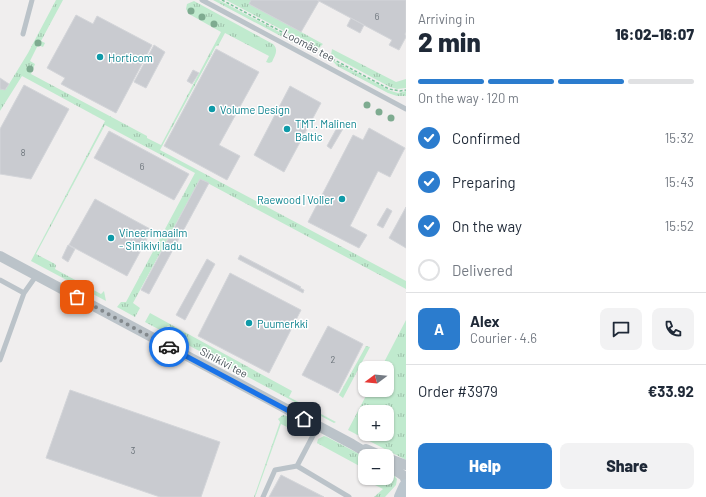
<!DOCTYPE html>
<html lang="en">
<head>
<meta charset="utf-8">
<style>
	:root { --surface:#fff; --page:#f2f2f3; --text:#1f2937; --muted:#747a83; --line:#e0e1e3; --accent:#2b7cce }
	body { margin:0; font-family:Barlow,sans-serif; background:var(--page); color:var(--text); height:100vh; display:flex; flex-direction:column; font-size:15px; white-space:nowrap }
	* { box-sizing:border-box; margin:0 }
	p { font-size:13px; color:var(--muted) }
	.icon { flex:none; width:22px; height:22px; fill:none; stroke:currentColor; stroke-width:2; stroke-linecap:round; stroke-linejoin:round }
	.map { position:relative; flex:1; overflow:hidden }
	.details { display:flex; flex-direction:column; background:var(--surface); width:300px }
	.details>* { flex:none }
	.needle { width:26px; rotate:254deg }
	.tools { position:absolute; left:358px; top:361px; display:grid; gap:8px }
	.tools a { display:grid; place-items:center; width:36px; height:36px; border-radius:8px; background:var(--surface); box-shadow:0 1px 3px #0004; font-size:20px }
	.pin { position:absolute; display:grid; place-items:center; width:34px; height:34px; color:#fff; margin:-17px; border-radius:8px; box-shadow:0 2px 6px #0006 }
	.courier { position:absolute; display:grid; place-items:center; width:40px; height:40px; margin:-20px; border:3px solid #1a73e8; border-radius:50%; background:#fff; color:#222; box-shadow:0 1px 5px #0007 }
	.head em { font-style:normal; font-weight:800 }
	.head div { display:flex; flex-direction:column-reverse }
	.head { display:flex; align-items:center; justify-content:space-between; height:68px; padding:0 12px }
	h1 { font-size:26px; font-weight:800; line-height:30px }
	.bar { display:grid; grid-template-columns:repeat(4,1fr); gap:6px 4px; align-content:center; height:48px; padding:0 12px }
	.bar i { height:5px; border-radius:3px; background:var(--line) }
	.bar .active { background:var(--accent) }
	.bar p { grid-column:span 4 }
	.line { display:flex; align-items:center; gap:10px; padding:0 12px; border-top:1px solid var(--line) }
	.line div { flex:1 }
	.round { display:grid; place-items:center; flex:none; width:42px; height:42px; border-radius:8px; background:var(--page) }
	ol { padding:0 12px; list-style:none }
	li { display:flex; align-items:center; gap:12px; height:44px }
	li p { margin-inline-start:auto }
	li .icon { padding:4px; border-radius:50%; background:var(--accent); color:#fff; stroke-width:4 }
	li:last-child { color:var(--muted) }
	li i { width:22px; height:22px; border:2px solid var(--line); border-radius:50% }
	.button { display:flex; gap:8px; margin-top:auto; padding:8px 12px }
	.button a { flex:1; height:46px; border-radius:8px; background:var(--accent); color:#fff; font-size:16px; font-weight:800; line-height:46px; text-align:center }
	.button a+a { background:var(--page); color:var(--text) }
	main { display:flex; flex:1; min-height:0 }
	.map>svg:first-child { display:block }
	.grass { fill:url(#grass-tufts); fill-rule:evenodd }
	.building { fill:#c9cbd0; stroke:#d3d5d9 }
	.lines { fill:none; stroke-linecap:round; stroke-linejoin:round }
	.path { stroke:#7cc59c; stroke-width:1.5; stroke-dasharray:3 2; stroke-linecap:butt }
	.lane { stroke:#bbc3c9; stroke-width:5 }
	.street { stroke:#bbc3c9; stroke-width:10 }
	.secondary { stroke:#bbc6ce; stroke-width:14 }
	.tree { fill:#7eab90 }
	.done { stroke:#83898d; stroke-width:4; stroke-dasharray:0 7.2 }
	.route { stroke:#1a73e8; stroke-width:5 }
	.culture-dot { fill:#0f9aa8; stroke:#fff; stroke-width:1.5 }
	.labels { text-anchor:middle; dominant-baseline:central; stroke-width:3; stroke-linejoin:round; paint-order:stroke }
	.number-label { font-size:9px; fill:#687077 }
	.street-label { font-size:11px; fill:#485259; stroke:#fff }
	.culture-label { font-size:11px; fill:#0d838f; stroke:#fff; text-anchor:start }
</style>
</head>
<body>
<main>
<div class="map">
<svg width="406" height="497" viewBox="0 0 406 497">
	<defs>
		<pattern id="grass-tufts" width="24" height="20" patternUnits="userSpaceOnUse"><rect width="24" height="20" fill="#c0eace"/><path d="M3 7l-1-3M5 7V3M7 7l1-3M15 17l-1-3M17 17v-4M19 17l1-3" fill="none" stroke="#9ec0aa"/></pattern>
	</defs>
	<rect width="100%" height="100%" fill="#f0eeee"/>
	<path class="grass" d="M56,0H63L41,41L45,43L43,47L38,45L30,61L35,64L31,74L147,136V138L161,145L221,32L189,14L186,9L187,4L194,1L273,44C279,50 275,55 272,62L269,63L266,62L269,56L225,33L218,46H216L160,150L406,281V289L200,179L133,303L140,308L135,317L117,307L121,302H126L195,173L105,125L36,254L55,264L56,266L55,269L101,294L104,291L106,301L31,261L105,121L22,76L0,111V89H6L28,53Z
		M213,0H219L313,50L305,49Z
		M226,0H251L250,4L323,44L318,49Z
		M332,49L396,82L406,79V88L397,89L390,87L331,55Z
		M332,60L391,91L398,93L406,91V96H397L388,93L337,66Z
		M150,313L292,391L289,397L336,422L334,423L173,337L171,333L173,328L168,326L165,328H162L160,330L145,322Z
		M406,320V460L348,430L369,390H387V368H381ZM365,412H387V434H365Z
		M366,346L370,347L343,398L339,395Z
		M283,415L290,417L304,424L306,431L305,434L303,435L281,424L255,497H254L280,422L278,419Z
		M324,436L327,437L365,457V469L317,443L318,439Z
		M387,468L396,474L395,477L397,479L396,485L385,497H374L383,489L371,483L374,478H387Z"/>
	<path class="building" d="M251,0H317L319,1L301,32L249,4Z
		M317,0H406V32L405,34L406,37L399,50L389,45L392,40Z
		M76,15L93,24L97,16L152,45L116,113L61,84L65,78L47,68Z
		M351,18L364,25L360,33L347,26Z
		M154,45L165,52L146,88L134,82Z
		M216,49L259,72L219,145L240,156L227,180L164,146Z
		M193,70L199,73L192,84L187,81Z
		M0,78L9,84L5,90L0,89Z
		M24,85L69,109L31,179L0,174V129Z
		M290,86L321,103L284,172L254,155Z
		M339,124L344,127L331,149L327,146Z
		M369,128L405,148L390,177L378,171L350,226L367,235L359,248L308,222L353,135L363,140Z
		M109,131L189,174L174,200L94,158Z
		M200,179L209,183L149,294L141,290Z
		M95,199L152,230L127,276L69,245Z
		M406,207V248L389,238Z
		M387,208L392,211L383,228L377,225Z
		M68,245L75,249L68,262L62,258Z
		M240,255L301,287L300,288L304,290L303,293L238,259Z
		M207,259L215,264L185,320L176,315Z
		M230,273L301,310L269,373L198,336Z
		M328,326L363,344L338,393L302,375Z
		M70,390L220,442L201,497H160L46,458Z
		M281,475L324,497H269Z"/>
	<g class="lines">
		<path class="path" d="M222,0L389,89L400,91L406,90"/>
		<path class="lane" d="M202,0L406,109
			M23,34L32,0
			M0,280L24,293L36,276
			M0,360L24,293
			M318,426L297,466L349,497
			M263,497L275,470L297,466"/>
		<path class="street" d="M0,256L352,444L372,456
			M366,449L382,456
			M387,458L406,465
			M387,465L404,476L406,481"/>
		<path class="secondary" d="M401,497L406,486"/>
	</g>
	<g class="tree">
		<circle cx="191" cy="11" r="3.5"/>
		<circle cx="202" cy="17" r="3.5"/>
		<circle cx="214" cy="24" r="3.5"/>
		<circle cx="38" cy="43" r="3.5"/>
		<circle cx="30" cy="69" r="3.5"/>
		<circle cx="367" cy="105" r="3.5"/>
		<circle cx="379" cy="112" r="3.5"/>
		<circle cx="391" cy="118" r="3.5"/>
	</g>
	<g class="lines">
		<path class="done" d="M77,297L169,347"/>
		<path class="route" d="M169,347L304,419"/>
	</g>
	<g class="culture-dot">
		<circle cx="100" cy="57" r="4"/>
		<circle cx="212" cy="109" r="4"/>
		<circle cx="287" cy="129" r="4"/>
		<circle cx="342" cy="199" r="4"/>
		<circle cx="111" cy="238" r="4"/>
		<circle cx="249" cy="323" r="4"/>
	</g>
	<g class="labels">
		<g class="number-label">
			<text x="377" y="16">6</text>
			<text x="23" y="152">8</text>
			<text x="142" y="166">6</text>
			<text x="333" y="359">2</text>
			<text x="133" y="450">3</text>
		</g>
		<g class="street-label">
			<text transform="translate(309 45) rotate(28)">Loomäe tee</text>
			<text transform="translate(224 362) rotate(28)">Sinikivi tee</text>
		</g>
		<g class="culture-label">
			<text x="108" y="57">Horticom</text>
			<text x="220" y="109">Volume Design</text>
			<text x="295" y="123">TMT. Malinen<tspan x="295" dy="13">Baltic</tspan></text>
			<text x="334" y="199" text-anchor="end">Raewood | Voller</text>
			<text x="119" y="232">Vineerimaailm<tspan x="119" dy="13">- Sinikivi ladu</tspan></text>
			<text x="257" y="323">Puumerkki</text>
		</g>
	</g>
</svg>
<div class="tools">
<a><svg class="needle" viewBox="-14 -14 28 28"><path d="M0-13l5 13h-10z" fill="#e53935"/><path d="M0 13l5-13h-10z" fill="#747a83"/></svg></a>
<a>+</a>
<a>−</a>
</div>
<div class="pin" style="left:77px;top:297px;background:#ea580c"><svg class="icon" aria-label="bag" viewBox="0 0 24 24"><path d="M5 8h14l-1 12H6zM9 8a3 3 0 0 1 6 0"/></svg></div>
<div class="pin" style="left:304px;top:419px;background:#1f2937"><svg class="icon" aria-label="home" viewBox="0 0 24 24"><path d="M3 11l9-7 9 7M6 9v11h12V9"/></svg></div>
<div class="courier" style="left:169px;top:347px"><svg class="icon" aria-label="car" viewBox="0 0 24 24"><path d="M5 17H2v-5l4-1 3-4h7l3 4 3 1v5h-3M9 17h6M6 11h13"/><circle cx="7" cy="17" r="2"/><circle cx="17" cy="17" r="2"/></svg></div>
</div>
<section class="details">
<div class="head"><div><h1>2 min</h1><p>Arriving in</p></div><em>16:02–16:07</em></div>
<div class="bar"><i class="active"></i><i class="active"></i><i class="active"></i><i></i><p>On the way · 120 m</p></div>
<ol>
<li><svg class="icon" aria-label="check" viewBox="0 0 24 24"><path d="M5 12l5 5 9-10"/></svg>Confirmed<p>15:32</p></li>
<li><svg class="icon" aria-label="check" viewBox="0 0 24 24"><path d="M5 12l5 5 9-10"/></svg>Preparing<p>15:43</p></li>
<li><svg class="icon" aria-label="check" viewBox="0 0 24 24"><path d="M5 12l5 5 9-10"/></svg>On the way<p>15:52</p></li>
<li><i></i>Delivered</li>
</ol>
<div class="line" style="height:72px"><b class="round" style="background:var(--accent);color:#fff">A</b><div><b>Alex</b><p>Courier · 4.6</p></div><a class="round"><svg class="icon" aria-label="chat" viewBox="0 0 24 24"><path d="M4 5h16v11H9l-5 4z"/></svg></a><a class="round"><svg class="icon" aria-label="phone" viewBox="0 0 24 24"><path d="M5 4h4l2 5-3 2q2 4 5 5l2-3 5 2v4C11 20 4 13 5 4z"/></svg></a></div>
<div class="line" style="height:52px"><div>Order #3979</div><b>€33.92</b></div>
<div class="button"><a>Help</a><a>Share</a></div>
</section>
</main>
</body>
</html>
